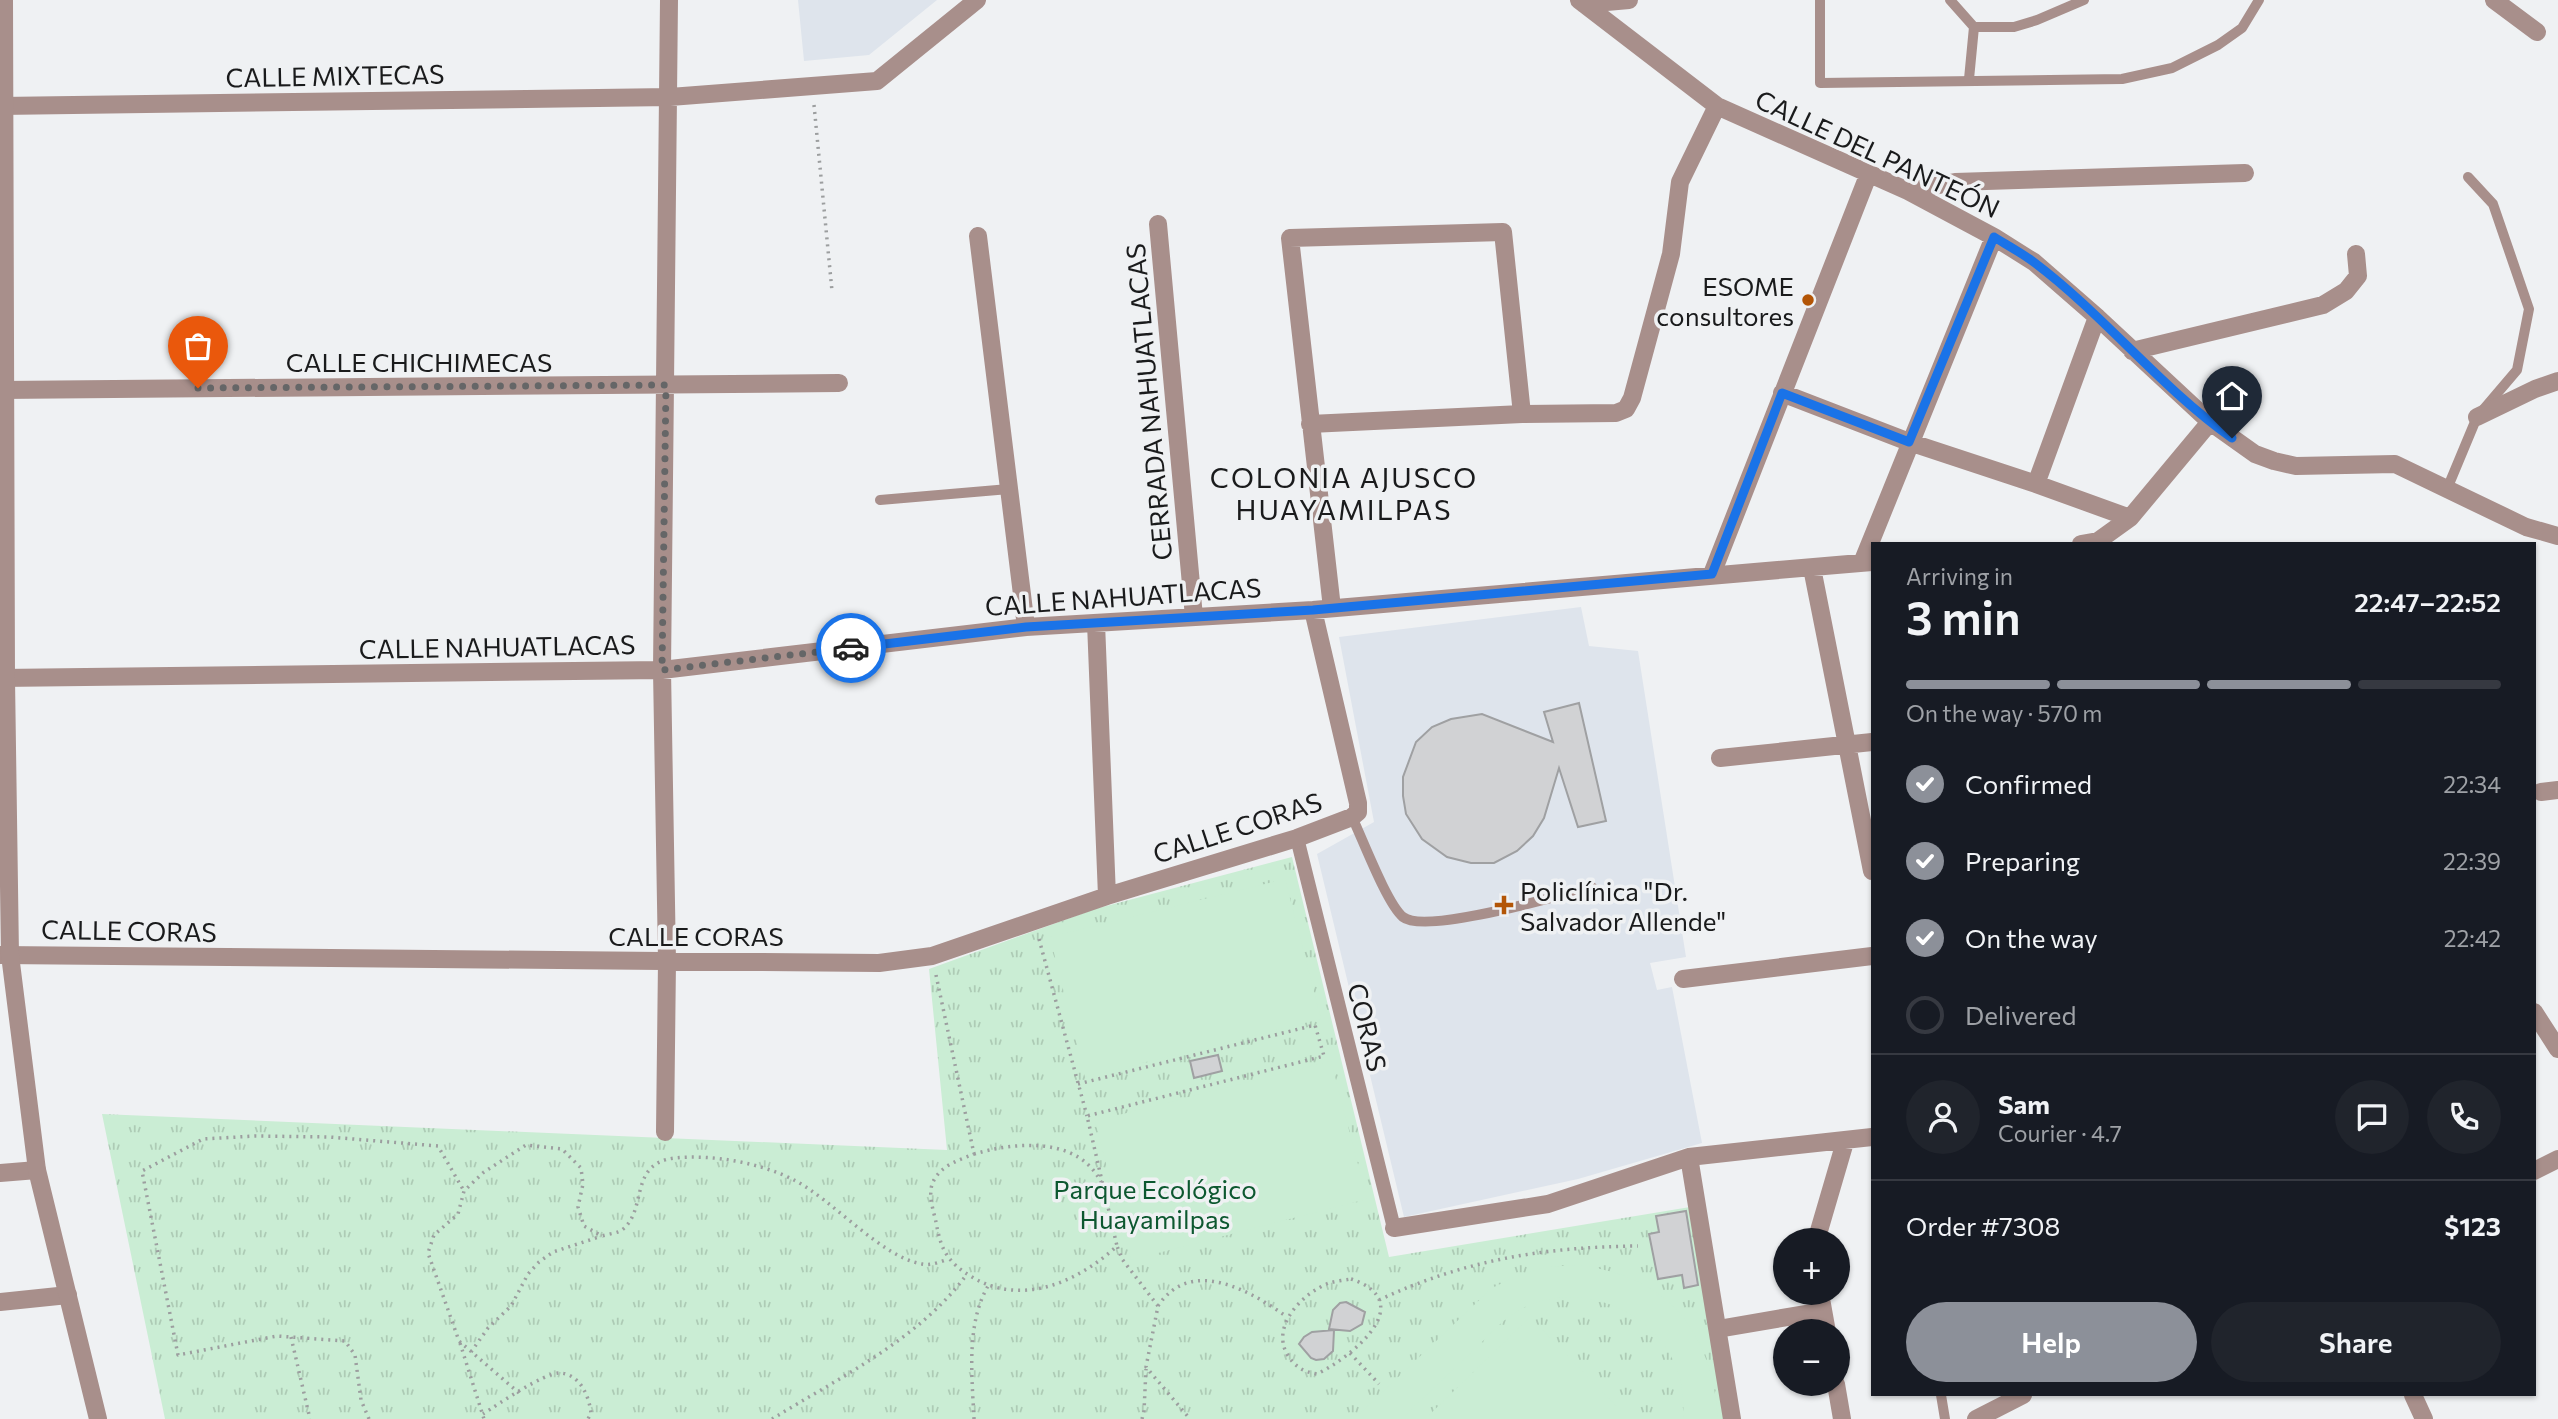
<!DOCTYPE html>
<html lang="en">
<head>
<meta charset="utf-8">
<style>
	:root { --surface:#171b24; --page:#20242c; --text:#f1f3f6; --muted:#9ea1a6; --line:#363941; --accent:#8c9099 }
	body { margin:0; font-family:Commissioner,sans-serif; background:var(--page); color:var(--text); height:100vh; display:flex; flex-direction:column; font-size:26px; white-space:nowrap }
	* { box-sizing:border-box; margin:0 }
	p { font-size:23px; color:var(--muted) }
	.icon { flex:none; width:38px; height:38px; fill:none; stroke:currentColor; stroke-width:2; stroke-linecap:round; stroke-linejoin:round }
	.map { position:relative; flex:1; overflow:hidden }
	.sheet { position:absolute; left:1871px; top:542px; width:665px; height:854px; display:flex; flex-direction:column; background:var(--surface); border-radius:0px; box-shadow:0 2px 5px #0004 }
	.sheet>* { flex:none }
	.tools { position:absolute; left:1773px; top:1228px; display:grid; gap:14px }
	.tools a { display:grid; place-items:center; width:77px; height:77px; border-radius:50%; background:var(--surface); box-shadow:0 2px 5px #0004; font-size:35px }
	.pin { position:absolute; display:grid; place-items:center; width:60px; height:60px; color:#fff; margin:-72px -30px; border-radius:50% 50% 50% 0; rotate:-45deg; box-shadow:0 0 7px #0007 }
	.pin .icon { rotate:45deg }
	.courier { position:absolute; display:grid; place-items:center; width:70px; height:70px; margin:-35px; border:5px solid #1a73e8; border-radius:50%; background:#fff; color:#222; box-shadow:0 2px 9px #0007 }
	.summary em { font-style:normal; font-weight:600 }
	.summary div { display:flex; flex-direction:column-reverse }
	.summary { display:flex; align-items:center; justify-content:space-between; height:119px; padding:0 35px }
	h1 { font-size:46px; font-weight:600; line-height:52px }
	.bar { display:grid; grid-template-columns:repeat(4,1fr); gap:10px 7px; align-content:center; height:84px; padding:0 35px }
	.bar i { height:9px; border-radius:5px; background:var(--line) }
	.bar .active { background:var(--accent) }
	.bar p { grid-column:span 4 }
	.line { display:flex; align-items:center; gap:18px; padding:0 35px; border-top:2px solid var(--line) }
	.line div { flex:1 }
	.round { display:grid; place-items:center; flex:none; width:74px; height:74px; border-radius:37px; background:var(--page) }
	ol { padding:0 35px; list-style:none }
	li { display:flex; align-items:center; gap:21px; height:77px }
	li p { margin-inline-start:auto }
	li .icon { padding:7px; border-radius:50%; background:var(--accent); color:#fff; stroke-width:4 }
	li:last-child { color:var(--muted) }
	li i { width:38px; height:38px; border:4px solid var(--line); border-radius:50% }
	.button { display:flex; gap:14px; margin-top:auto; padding:14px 35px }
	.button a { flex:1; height:80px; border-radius:42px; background:var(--accent); color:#fff; font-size:28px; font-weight:600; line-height:80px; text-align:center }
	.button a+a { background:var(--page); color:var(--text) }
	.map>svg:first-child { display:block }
	.built { fill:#dee4ec }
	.park { fill:url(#park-tufts) }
	.garden { fill:#caedd4 }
	.building { fill:#d1d2d4; stroke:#9fa0a2; stroke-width:2 }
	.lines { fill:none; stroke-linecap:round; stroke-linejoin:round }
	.path { stroke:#9c9e9f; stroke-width:3.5; stroke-dasharray:2 5; stroke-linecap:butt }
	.service { stroke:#a88f8b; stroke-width:10 }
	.pedestrian { stroke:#a88f8b; stroke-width:14 }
	.minor { stroke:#a88f8b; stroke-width:18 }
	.tertiary { stroke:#a88f8b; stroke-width:18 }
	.done { stroke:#656667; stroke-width:7; stroke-dasharray:0 12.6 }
	.route { stroke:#1a73e8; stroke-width:9 }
	.poi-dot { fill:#b35506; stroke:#eff1f3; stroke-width:2.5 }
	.labels { text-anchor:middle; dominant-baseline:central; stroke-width:7; stroke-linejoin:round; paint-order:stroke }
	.street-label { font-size:26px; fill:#1a1b1c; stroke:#eff1f3 }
	.poi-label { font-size:26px; fill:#1a1b1c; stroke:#eff1f3; text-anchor:end }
	.park-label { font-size:26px; fill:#0d5830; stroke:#eff1f3 }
	.neighbourhood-label { font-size:28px; letter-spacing:2px; fill:#1a1b1c; stroke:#eff1f3 }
</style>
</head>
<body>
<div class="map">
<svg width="2558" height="1419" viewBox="0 0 2558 1419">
	<defs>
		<pattern id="park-tufts" width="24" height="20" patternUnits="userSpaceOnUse" patternTransform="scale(1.75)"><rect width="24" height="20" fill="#caedd4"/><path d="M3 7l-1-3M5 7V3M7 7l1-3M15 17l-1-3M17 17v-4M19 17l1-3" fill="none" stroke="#adcbb5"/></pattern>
	</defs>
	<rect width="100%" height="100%" fill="#eff1f3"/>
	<path class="built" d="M798,0H937L869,55L804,61Z
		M1581,607L1589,646L1638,651L1686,957L1650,963L1657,990L1672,987L1702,1143L1578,1179L1404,1217L1317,854L1374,822L1339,637Z"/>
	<path class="park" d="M1292,857L1389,1257L1690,1207L1729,1419H165L102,1114L947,1150L929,969L1095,909Z"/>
	<path class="garden" d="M1285,879L1321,1019L1085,1077L1050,937Z
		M1331,1061L1367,1199L1131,1260L1095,1121Z
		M1576,1265C1667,1275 1712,1330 1718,1419H1684C1683,1402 1683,1387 1678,1372C1657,1309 1577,1278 1519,1310C1502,1320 1489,1335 1475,1349C1450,1372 1426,1396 1401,1419H1354L1492,1288L1521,1274L1547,1267Z
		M1530,1317L1629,1419H1425Z"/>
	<path class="building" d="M1579,703L1606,821L1578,827L1559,768L1544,818L1533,836L1517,851L1494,863H1471L1447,857L1422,839L1406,814L1403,796V777L1416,742L1432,727L1451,719L1482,714L1553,742L1544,712Z
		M1218,1055L1222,1071L1194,1078L1190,1061Z
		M1686,1211L1698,1285L1684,1288L1682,1275L1658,1279L1649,1234L1659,1232L1656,1216Z
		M1346,1302L1365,1312L1362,1324L1350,1331L1329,1329L1333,1310L1340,1303Z
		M1334,1330L1333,1351L1324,1359L1316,1360L1311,1358L1299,1344L1304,1337L1312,1332Z"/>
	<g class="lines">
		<path class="path" d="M814,105L832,291
			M1039,939L1087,1116
			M936,975L974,1154C959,1160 942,1165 934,1180C927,1192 933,1209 936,1222C941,1250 947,1262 972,1277C1022,1307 1078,1282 1117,1246L1122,1259L1158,1306L1146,1367L1190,1419
			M1078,1084L1315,1025L1324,1056L1087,1116L1117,1246
			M974,1154C1015,1142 1078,1136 1101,1182
			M1351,1279C1420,1302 1352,1357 1317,1374C1303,1372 1294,1366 1287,1354C1271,1325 1303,1293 1329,1283C1336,1281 1344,1280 1351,1279Z
			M1379,1300C1465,1260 1543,1247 1638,1246
			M1158,1306C1191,1256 1251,1291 1287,1317
			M291,1337L310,1419
			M460,1343L484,1419
			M471,1352L488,1328L511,1306L528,1274L539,1262L553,1252L602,1236
			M1350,1353L1379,1384
			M519,1393L459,1341L428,1253L434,1235L458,1214L464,1191L484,1172L526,1145L562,1149L581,1168L583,1184L578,1207L584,1226L602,1236C608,1234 618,1233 622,1230C648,1210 628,1163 675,1158C712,1154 761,1163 794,1180C833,1200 881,1257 922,1264C930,1266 940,1262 948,1259
			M483,1414C497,1405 545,1372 560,1373C580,1374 589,1396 591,1413L588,1419
			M369,1419L361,1400L355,1355L345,1341L277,1336L178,1355L142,1171L203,1139L255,1136L329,1137L438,1146L464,1191
			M772,1419C839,1378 921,1338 967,1274
			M974,1419C972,1376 966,1324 988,1286
			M1142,1419L1144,1411L1146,1369"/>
		<path class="service" d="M1820,0V83L2122,79L2172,68L2218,45L2242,28L2259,0
			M1950,0L1974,27L1969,79
			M1974,27H2014L2037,20L2084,0
			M2447,489L2477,417L2517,370L2529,309L2493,204L2468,177
			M880,500L1009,489
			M1352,817C1363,840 1387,904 1403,917C1425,935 1561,895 1592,887
			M1941,1395L1945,1419"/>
		<path class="pedestrian" d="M1297,838L1394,1228"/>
		<path class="minor" d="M1579,0L1717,106L1908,191L1994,237L2034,262L2097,317L2210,422L2255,454L2274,461L2296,466L2395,464L2526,527L2558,536
			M2494,0L2537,32
			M1584,4L1629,0
			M0,106L670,97L877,81L977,0
			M1908,191L1955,182L2245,173
			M1158,224L1194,617
			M978,236L1026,627
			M2132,351L2323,305L2346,291L2358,276L2356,254
			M0,390L839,383
			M1782,393L1909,442L2036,484L2130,518
			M2477,417L2535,389L2558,381
			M1310,424L1522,414L1616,413L1626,409L1632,398L1671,254L1680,182L1717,106
			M2036,484L2097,317
			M2081,544L2098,541L2130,518L2210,422
			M1862,563L1994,237
			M1812,568L1872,871
			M1712,574L1869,173
			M1332,608L1290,238L1503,232L1522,414
			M1096,623L1107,896
			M0,678L662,670L1026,627L1313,610L1872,562
			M1720,758L1872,742
			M2541,792L2558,790
			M0,955L879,963L932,956L1107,896L1297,838L1352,817L1358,812V803L1313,610
			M1683,979L1872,956
			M2534,1012L2558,1049
			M665,1132L667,961L662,670L669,0
			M1689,1157L1732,1419
			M2534,1171L2558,1159
			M0,1173L37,1170
			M1394,1228L1548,1204L1689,1157L1872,1137
			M1816,1241L1845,1142
			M1820,1293L1827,1332
			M0,1302L68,1295
			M1718,1329L1823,1311
			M1836,1384L1842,1419
			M2413,1395L2424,1419
			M1976,1419L2023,1395"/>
		<path class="tertiary" d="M4,0L6,679L10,955L37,1170L98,1419"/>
	</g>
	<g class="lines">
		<path class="done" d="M198,388L666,385L662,670L851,648"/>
		<path class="route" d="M851,648L1026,627L1313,610L1712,574L1782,393L1909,442L1994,237C2007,245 2022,253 2035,263C2105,316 2160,387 2232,438"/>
	</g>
	<g class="poi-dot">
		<circle cx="1808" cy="300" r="7"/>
		<path d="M1500.5 894.5h7v7h7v7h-7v7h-7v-7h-7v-7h7z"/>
	</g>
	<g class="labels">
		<g class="street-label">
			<text transform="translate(335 75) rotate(-1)">CALLE MIXTECAS</text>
			<text transform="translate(1878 153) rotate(25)">CALLE DEL PANTEÓN</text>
			<text x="419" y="361">CALLE CHICHIMECAS</text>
			<text transform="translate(1148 402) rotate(-95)">CERRADA NAHUATLACAS</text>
			<text transform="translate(1123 596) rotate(-4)">CALLE NAHUATLACAS</text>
			<text transform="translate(497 646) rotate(-1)">CALLE NAHUATLACAS</text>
			<text transform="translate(1237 827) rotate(-18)">CALLE CORAS</text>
			<text transform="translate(129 930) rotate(1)">CALLE CORAS</text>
			<text x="696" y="935">CALLE CORAS</text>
			<text transform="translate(1368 1027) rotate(76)">CORAS</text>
		</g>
		<g class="poi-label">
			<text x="1794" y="285">ESOME<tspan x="1794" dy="30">consultores</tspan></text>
			<text x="1520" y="890" text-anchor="start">Policlínica "Dr.<tspan x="1520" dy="30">Salvador Allende"</tspan></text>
		</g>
		<g class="park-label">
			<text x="1155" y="1188">Parque Ecológico<tspan x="1155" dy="30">Huayamilpas</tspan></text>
		</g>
		<g class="neighbourhood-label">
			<text x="1344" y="477">COLONIA AJUSCO<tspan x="1344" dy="32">HUAYAMILPAS</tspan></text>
		</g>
	</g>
</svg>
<div class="tools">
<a>+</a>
<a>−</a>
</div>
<div class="pin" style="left:198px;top:388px;background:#ea580c"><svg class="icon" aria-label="bag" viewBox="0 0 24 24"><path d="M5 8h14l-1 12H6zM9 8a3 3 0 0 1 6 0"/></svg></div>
<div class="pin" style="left:2232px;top:438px;background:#1f2937"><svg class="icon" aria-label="home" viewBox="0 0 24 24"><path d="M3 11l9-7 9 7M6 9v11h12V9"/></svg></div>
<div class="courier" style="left:851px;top:648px"><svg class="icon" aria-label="car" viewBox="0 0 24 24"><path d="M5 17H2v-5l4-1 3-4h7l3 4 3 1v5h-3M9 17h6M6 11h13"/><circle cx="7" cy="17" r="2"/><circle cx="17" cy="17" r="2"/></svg></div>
<section class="sheet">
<div class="summary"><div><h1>3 min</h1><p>Arriving in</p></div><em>22:47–22:52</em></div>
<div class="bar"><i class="active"></i><i class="active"></i><i class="active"></i><i></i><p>On the way · 570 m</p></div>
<ol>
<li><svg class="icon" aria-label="check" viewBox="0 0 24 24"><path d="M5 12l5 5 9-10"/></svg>Confirmed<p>22:34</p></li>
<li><svg class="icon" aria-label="check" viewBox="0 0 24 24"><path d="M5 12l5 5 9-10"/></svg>Preparing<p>22:39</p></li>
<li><svg class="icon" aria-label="check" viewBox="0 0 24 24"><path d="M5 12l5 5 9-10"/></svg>On the way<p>22:42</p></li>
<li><i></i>Delivered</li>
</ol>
<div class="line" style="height:126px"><a class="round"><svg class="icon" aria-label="person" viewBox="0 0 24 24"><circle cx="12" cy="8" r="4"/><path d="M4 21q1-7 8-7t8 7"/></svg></a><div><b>Sam</b><p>Courier · 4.7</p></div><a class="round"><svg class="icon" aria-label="chat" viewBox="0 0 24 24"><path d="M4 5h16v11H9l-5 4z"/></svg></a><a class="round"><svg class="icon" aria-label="phone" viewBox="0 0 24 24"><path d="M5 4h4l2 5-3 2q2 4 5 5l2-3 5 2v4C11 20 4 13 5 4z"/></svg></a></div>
<div class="line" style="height:91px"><div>Order #7308</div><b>$123</b></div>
<div class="button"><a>Help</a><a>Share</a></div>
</section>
</div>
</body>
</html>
